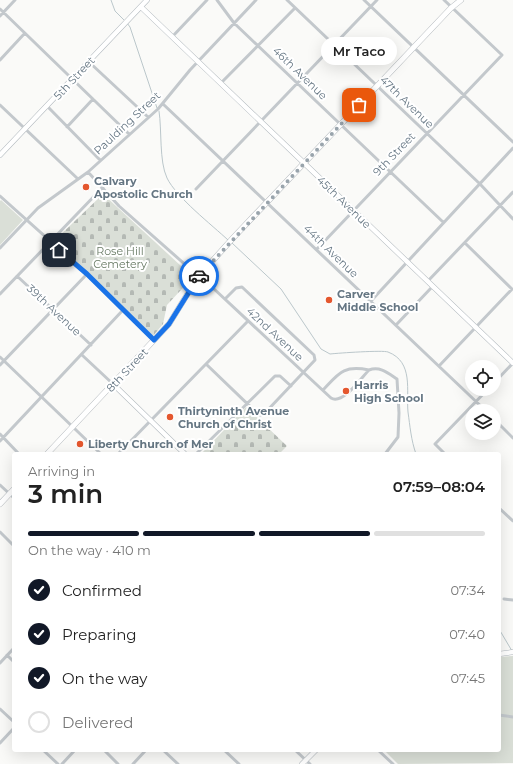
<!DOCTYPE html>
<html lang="en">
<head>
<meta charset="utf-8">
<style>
	:root { --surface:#fff; --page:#f2f2f2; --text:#222; --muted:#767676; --line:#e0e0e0; --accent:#111827 }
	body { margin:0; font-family:Montserrat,sans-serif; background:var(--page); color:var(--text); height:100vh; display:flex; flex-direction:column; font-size:15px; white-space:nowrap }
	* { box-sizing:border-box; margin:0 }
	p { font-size:13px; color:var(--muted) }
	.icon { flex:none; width:22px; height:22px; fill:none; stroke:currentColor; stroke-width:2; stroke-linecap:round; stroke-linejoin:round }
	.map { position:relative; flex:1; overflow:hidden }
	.side { position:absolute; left:12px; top:452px; width:489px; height:300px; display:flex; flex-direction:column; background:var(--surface); border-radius:4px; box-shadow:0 4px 16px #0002 }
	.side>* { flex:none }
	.buttons { position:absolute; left:465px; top:360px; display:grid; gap:8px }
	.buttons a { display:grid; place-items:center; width:36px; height:36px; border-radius:50%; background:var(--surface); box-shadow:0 4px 16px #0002; font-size:20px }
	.pin { position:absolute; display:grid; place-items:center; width:34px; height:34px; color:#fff; margin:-17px; border-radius:8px; box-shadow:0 2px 6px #0006 }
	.courier { position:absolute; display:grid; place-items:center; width:40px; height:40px; margin:-20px; border:3px solid #1a73e8; border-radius:50%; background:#fff; color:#222; box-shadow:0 1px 5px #0007 }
	.bubble { position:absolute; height:28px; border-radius:14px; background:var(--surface); box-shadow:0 4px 16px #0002; font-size:13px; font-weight:600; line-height:28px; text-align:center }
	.headline em { font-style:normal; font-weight:600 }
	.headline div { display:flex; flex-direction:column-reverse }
	.headline { display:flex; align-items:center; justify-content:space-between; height:68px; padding:0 16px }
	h1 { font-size:26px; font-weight:600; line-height:30px }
	.bar { display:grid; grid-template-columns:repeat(4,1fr); gap:6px 4px; align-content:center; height:48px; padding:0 16px }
	.bar i { height:5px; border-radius:3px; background:var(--line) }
	.bar .selected { background:var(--accent) }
	.bar p { grid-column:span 4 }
	ol { padding:0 16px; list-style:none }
	li { display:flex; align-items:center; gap:12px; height:44px }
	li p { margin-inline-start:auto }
	li .icon { padding:4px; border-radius:50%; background:var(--accent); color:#fff; stroke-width:4 }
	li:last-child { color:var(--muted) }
	li i { width:22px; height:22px; border:2px solid var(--line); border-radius:50% }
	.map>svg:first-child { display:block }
	.cemetery { fill:url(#cemetery-stones) }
	.green { fill:#dadfd7 }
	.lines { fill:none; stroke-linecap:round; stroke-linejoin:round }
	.stream { stroke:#bbc7cb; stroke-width:1 }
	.secondary-casing { stroke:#b3babf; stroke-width:5.5 }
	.primary-casing { stroke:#b5babe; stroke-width:6 }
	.street { stroke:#c3c8cc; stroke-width:3 }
	.secondary { stroke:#fff; stroke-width:4.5 }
	.primary { stroke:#fff; stroke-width:5 }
	.done { stroke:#99a4ac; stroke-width:4; stroke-dasharray:0 7.2 }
	.route { stroke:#1a73e8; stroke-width:5 }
	.poi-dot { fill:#e4572e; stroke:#fff; stroke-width:1.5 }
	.labels { text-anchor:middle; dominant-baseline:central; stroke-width:4; stroke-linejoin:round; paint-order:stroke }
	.street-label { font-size:11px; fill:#657683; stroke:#fff }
	.poi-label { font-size:11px; font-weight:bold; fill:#657683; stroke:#fff; text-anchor:start }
	.park-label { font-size:11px; fill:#687a64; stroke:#fff }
</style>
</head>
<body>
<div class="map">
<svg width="513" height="764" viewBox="0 0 513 764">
	<defs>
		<pattern id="cemetery-stones" width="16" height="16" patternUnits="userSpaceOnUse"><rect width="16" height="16" fill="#dadfd7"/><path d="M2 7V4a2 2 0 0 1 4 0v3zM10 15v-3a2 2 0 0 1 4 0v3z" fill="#b4b9b4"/></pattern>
	</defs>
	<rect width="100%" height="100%" fill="#fafaf8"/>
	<path class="cemetery" d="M103,194L193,277L167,305L163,324L153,336L53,242Z
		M246,407L287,446L279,454H201Z"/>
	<path class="green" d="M1,200L23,220L0,245V201Z
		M513,656V763L398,764L384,750H499V657Z"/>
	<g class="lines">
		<path class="stream" d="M111,0L115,11L125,21
			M127,23L130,27L157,108
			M159,111C162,130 159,161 167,178C176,197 212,225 228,240
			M232,243L281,289L321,349L330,354C339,353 383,350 388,352C414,362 406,391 408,412C410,426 411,440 416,454
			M499,629L512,651"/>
		<g class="secondary-casing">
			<path id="secondary" d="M141,7L513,363
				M0,155L147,0
				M113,384L185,454
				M499,654L513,652
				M302,764L316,750"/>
		</g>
		<g class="primary-casing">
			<path id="primary" d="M47,454L169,324L198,277L233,238L451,8L461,0
				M0,504L14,489"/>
		</g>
		<path class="street" d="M217,0L234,23L443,222
			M287,0L480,184L513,219
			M364,0L513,142
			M0,9L129,134
			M0,16L15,0
			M172,37L207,0
			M0,60L25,33
			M89,62L148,117
			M220,84L295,8
			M163,104L486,411
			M0,105L78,179
			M47,106L100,160
			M67,127L93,99
			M88,172L119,206L206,283L213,288L331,398C343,405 361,378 369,370C380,366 388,373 397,379L399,413L398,437L385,454
			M196,189L377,0
			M0,196L87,274L154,340
			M465,243L512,289
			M0,248L38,208L88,172L158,109L190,70L256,0
			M317,249L502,55L444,0
			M17,276L91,345
			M427,282L513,192
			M0,294L103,187
			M371,301L513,148
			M396,325L432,287
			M82,355L113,384
			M0,357L101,454
			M206,364L259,415H263L315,360L314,355L242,287L236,288L225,299
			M0,365L87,274
			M439,366L512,289
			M494,383L513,363
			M323,390C339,373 343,365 369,370
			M494,419L513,438
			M0,434L19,454
			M0,441L123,310
			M118,454L248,321
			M196,454L275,376H280L291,386
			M445,454L435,444L488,389
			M0,485L14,498
			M499,508L513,521
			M0,532L14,546
			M504,599L513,600
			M7,655L14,662
			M0,663L14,648
			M0,709L14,722
			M499,715L513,717
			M0,743L14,728
			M43,750L58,764
			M104,750L118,764
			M163,750L178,764
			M224,750L239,764
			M295,750L310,764
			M378,750L393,764
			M62,764L75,750
			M133,764L146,750"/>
		<use href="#secondary" class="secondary"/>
		<use href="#primary" class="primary"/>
	</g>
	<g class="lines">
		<path class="done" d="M199,276L359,105"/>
		<path class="route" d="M59,250L87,274L154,340L169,324L199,276"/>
	</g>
	<g class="poi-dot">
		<circle cx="86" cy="187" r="4"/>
		<circle cx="329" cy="300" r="4"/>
		<circle cx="346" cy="391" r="4"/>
		<circle cx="170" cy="417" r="4"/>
		<circle cx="80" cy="444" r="4"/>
	</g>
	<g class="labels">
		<g class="street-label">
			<text transform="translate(300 73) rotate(44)">46th Avenue</text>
			<text transform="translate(74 78) rotate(-47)">5th Street</text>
			<text transform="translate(407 102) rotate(44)">47th Avenue</text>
			<text transform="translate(127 123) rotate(-43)">Paulding Street</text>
			<text transform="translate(394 154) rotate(-46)">9th Street</text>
			<text transform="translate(344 202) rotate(44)">45th Avenue</text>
			<text transform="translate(331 251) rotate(44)">44th Avenue</text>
			<text transform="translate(54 310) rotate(43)">39th Avenue</text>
			<text transform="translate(275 334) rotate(43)">42nd Avenue</text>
			<text transform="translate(127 370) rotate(-47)">8th Street</text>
		</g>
		<g class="poi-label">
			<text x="94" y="181">Calvary<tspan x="94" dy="13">Apostolic Church</tspan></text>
			<text x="337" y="294">Carver<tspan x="337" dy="13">Middle School</tspan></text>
			<text x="354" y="385">Harris<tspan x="354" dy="13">High School</tspan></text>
			<text x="178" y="411">Thirtyninth Avenue<tspan x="178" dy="13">Church of Christ</tspan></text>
			<text x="88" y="444">Liberty Church of Mer</text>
		</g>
		<g class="park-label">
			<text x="120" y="251">Rose Hill<tspan x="120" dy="13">Cemetery</tspan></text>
		</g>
	</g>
</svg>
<div class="buttons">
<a><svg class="icon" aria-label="locate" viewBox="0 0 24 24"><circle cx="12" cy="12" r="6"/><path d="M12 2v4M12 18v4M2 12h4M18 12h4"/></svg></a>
<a><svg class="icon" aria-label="layers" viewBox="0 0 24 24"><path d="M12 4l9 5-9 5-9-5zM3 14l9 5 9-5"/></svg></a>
</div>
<div class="pin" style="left:359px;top:105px;background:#ea580c"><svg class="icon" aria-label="bag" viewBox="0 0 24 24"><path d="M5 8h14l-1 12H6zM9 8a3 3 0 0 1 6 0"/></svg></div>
<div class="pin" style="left:59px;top:250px;background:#1f2937"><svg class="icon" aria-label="home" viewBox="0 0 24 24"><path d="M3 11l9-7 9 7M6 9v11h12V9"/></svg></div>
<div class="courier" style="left:199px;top:276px"><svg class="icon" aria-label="car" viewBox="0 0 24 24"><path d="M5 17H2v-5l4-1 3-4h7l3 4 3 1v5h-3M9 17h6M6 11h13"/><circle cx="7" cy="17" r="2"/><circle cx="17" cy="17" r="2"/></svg></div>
<div class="bubble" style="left:321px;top:37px;width:76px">Mr Taco</div>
<section class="side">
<div class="headline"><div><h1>3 min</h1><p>Arriving in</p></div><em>07:59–08:04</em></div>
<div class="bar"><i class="selected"></i><i class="selected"></i><i class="selected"></i><i></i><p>On the way · 410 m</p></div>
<ol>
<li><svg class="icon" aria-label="check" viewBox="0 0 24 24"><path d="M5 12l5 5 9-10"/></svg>Confirmed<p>07:34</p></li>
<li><svg class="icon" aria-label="check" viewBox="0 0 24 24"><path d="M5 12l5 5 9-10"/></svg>Preparing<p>07:40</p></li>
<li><svg class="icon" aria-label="check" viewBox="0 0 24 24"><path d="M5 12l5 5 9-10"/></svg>On the way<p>07:45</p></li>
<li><i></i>Delivered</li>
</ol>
</section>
</div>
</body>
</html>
